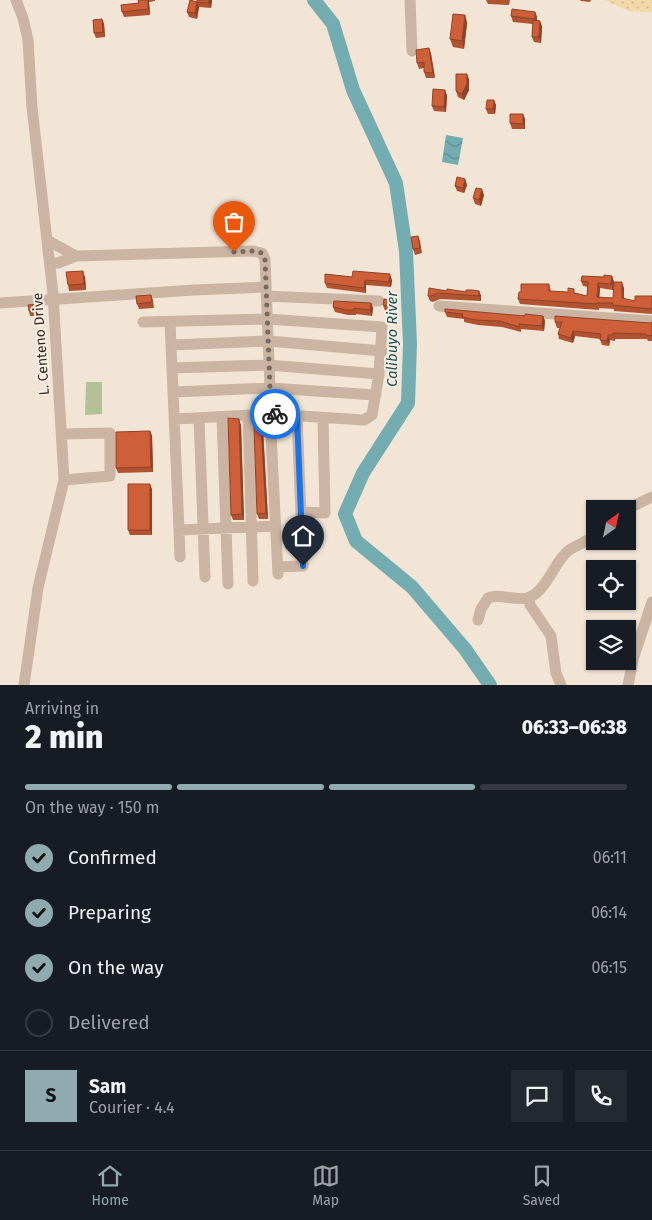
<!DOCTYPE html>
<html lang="en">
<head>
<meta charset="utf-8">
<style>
	:root { --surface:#171b24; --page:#242831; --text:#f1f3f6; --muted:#9ea1a6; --line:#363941; --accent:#8fabaf }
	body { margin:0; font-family:"Fira Sans",sans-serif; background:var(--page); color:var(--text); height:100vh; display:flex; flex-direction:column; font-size:19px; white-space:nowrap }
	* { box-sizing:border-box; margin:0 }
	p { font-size:16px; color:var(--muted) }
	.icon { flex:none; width:28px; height:28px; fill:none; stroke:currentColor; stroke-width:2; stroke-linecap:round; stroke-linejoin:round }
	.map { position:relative; height:685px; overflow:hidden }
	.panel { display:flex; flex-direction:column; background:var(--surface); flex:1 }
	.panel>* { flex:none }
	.needle { width:32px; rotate:33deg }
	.buttons { position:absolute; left:586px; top:500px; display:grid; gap:10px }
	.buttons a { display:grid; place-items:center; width:50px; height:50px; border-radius:0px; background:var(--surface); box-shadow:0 1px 4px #0004; font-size:25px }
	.pin { position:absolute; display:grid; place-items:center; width:42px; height:42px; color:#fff; margin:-51px -21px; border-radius:50% 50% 50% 0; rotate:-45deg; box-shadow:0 0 5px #0007 }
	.pin .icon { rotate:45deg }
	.courier { position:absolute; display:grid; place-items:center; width:50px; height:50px; margin:-25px; border:4px solid #1a73e8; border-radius:50%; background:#fff; color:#222; box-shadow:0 1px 6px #0007 }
	.headline em { font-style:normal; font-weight:800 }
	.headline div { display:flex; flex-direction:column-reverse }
	.headline { display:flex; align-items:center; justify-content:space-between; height:85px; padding:0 25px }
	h1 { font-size:32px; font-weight:800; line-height:38px }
	.bar { display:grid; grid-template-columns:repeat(4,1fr); gap:8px 5px; align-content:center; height:60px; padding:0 25px }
	.bar i { height:6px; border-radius:4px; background:var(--line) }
	.bar .selected { background:var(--accent) }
	.bar p { grid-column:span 4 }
	.line { display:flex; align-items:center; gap:12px; padding:0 25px; border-top:1px solid var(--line) }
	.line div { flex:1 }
	.round { display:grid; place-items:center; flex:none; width:52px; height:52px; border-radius:0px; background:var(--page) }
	ol { padding:0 25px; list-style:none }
	li { display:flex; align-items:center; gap:15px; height:55px }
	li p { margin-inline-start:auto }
	li .icon { padding:5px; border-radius:50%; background:var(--accent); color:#111; stroke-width:4 }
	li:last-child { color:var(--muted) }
	li i { width:28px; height:28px; border:2px solid var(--line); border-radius:50% }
	.dock { display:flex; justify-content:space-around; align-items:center; height:70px; border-top:1px solid var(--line); background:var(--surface); font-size:14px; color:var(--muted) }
	.dock a { display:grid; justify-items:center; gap:2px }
	.dock .selected { color:var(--accent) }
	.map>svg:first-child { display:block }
	.grass { fill:#b2c295 }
	.sand { fill:url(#sand-dots) }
	.water { fill:url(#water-waves) }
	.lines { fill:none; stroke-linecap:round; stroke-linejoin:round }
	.river { stroke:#73adb1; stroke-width:14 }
	.minor { stroke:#cbb5a2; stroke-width:11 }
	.wall { fill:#b15230 }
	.shaded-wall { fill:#904227 }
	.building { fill:#ce5f38; stroke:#904227 }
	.done { stroke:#766b63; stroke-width:5; stroke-dasharray:0 9 }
	.route { stroke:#1a73e8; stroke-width:6 }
	.labels { text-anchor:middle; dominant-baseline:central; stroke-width:4; stroke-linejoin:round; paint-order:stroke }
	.street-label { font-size:14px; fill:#342a25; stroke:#faefe2 }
	.water-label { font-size:15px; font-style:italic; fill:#185358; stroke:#faefe2 }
</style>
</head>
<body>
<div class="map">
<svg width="652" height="685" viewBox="0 0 652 685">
	<defs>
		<pattern id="sand-dots" width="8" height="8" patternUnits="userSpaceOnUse" patternTransform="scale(1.25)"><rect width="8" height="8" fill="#f1d9a9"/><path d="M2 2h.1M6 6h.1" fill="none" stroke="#cfba91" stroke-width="1.8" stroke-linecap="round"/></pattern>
		<pattern id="water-waves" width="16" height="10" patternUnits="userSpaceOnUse" patternTransform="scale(1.25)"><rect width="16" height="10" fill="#73adb1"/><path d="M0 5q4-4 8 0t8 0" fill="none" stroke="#5f8d90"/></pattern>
	</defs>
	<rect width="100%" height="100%" fill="#f2e5d6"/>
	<path class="grass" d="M86,382H102V414L85,415Z"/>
	<path class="sand" d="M605,0H652V12L628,11Z"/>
	<path class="water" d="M446,135L463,138L458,165L442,162Z"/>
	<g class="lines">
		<path class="river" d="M314,0L333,24L353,90L396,183L406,251L410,344L408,403L363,473L345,514L356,541L412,587L465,649L490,685"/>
		<path class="minor" d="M16,0L23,18L28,40L32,107L53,294L64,480L38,588L24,685
			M410,0L412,51
			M47,240L76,256
			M50,263H58L76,256L253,251L262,253L265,259L270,388V414L278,574
			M266,296L379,301
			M0,303L194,290L266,287
			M439,306L652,321
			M143,322L267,319L382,327L379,374L372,415L364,420L270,414L175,419
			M170,322L179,530L276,526
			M172,345L269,341L382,351
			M172,368L268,365L379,374
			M174,392L270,388L376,395
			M248,415L253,581
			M222,417L228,584
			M199,418L205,577
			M62,434L110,433V476L64,480
			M627,509L652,497
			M301,512L325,513L323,418
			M179,530L180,557
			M278,567L303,566L297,415
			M529,598L530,605L551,636L556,673L561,685
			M478,620L481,609L488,598C500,593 514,601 527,598C546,593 554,562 568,551C576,545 587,542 595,535
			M628,685L634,656L652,602"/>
	</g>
	<path class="wall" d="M138,0H155V1L149,2L150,15L124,17L122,12L139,3Z
		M212,0L211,8L199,7L197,19L189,17L187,12L197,2Z
		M486,0H510L509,5L488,4Z
		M580,0H591L590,2L581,1Z
		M535,12L537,17V21L542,26L541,43L534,42L532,37L533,24L513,22L511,16Z
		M465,15L467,23L464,49L453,47L450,39Z
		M102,19L104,24L105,37L96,38L94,33Z
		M429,48L431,54L435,78H426L424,72V68L419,69L417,63Z
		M467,74L469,80V90L464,100L458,97L456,91Z
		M447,95L446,112L434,111L432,106Z
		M496,105L495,114H488L486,109Z
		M523,114L525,119V129H512L510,123Z
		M465,179L467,185L464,193L457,191L455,186Z
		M484,195L481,206L475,204L473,198Z
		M418,236L420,241L422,253L415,255L413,249Z
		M612,276L614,282L613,290L600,288L599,297L613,298L624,288V299L635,301L652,296V314L614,311V309L599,308V310L520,304L518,299L521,292L549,284L551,291L576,293L587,296L588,287L583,286L581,281Z
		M85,277L86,290L69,291L68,285Z
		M352,277L392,280L391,287L366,285V293L327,288L325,283Z
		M447,291L466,292L479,291L481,296V301L440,299L433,302L430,301L428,296Z
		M151,295L153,300L154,308L139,309L137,304Z
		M371,303L373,308L372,316L356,314V315H348L335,312L333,307Z
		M39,304L41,310V316H30L29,311Z
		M383,305H392L391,311H385Z
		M445,312L525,316H543L545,321L544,331L521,329V332L502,327L478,325L464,322V319L447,317Z
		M555,322L650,323L652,322V341H648L647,339H615V341L610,340L609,346L602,345L600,339L575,336L573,343L559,339L558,334L560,328H557Z
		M241,425L244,520H233L231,515Z
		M257,427L263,430L268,519H259L257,514Z
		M150,431L152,436L153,472L118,473L116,468Z
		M152,489V535H130L128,530Z"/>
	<path class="shaded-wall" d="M148,0H149V2L150,15L148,9Z
		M209,0H212L211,8L209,3Z
		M197,2L199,7L197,19L195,13Z
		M535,12L537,17V25L535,19Z
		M465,15L467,23L464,49L462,41Z
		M102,19L104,24L105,37L103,32Z
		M540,21L542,26L541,43L539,37Z
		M429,48L431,54L435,78L433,73Z
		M467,74L469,80V90L464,100L462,94Z
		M445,90L447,95L446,112L444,107Z
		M494,100L496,105L495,114L493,109Z
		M523,114L525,119V129L523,124Z
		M465,179L467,185L464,193L463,188Z
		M482,189L484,195L481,206L479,200Z
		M83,271L85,277L86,290L84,284Z
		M390,274L392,280L391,287L389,282Z
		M612,276L614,282L613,290L611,284Z
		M365,280L366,285V293L364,288Z
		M622,282L624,288L623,304L622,298Z
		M598,283L600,288L599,303L597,297Z
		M479,291L481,296V301L479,296Z
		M390,300L392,305L391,311L389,306Z
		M371,303L373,308L372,316L370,310Z
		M39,304L41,310V316L39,311Z
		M543,316L545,321L544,331L542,326Z
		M573,331L575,336L573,343L571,338Z
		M608,335L610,340L609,346L607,341Z
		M239,419L241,425L244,520L242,514Z
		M261,425L263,430L268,519L266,513Z
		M150,431L152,436L153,472L151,467Z
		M150,484L152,489V535L150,530Z"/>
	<path class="building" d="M138,0H148V9L122,12L121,5L139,3Z
		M190,0L197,2L195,13L187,12Z
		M197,0H209V3L197,2Z
		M512,9L535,12V19L511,16Z
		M453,14L465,15L462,41L450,39Z
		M102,19L103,32L94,33L93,20Z
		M533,20L540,21L539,37H532Z
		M429,48L433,73L424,72V62L417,63L416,50Z
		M456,74H467V84L462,94L456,91Z
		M433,89L445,90L444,107L432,106Z
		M487,100H494L493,109H486Z
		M510,114H523V124L510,123Z
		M457,177L465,179L463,188L455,186Z
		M476,188L482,189L479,200L473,198Z
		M418,236L420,248L413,249L411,237Z
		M83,271L84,284L68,285L66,272Z
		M353,271L390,274L389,282L365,280L364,288L325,283V274L352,277Z
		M604,275L612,276L611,284L598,283L597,297L613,298L614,282H622V298L635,301V296H652V309L612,305L613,303H597V304L518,299L519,292H521V284H549V291L568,292V288L574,289V293L587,296L588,282L581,281L582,276L604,277Z
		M429,288L447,291V289L466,292V290H472L479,291V296L438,293L431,296H428Z
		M151,295L152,302L137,304L136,296Z
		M384,299L390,300L389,306L383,305Z
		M334,301L371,303L370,310L354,308V310H346L333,307Z
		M39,304V311H29L28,305Z
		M445,309L525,316V314L543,316L542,326L519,324V327L500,321L476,320L462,317L463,314L445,312Z
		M555,316L650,323L652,322V336L646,335V334L613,333V335H608L607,341L600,340L601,334L573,331L571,338L558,334L562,322H555Z
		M228,418L239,419L242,514L231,515Z
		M257,425H261L266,513L257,514L254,427H257Z
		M150,431L151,467L116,468V432Z
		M128,484H150V530H128Z"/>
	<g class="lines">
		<path class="done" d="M234,252L253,251L262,253L265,259L270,388V414H275"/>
		<path class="route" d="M275,414L297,415L303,566"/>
	</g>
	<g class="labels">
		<g class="street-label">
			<text transform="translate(41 344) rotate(-94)">L. Centeno Drive</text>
		</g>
		<g class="water-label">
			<text transform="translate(392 339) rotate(-90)">Calibuyo River</text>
		</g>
	</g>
</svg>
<div class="buttons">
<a><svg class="needle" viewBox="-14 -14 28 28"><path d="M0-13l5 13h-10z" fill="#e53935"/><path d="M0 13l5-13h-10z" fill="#9ea1a6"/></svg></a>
<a><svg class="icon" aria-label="locate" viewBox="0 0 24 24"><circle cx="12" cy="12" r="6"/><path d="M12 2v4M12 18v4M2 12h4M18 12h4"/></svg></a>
<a><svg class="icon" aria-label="layers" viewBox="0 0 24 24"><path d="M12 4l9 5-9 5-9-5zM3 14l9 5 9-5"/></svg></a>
</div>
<div class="pin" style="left:234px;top:252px;background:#ea580c"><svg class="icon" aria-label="bag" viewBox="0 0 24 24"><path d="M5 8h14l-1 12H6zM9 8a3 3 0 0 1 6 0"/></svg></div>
<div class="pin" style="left:303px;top:566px;background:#1f2937"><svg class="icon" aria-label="home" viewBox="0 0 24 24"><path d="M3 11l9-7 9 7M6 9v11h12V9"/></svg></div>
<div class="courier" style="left:275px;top:414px"><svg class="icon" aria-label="bike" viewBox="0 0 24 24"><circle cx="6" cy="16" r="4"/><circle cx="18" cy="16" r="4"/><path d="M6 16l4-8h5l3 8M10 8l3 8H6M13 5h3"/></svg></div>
</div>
<section class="panel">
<div class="headline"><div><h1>2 min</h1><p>Arriving in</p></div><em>06:33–06:38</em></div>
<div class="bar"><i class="selected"></i><i class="selected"></i><i class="selected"></i><i></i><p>On the way · 150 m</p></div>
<ol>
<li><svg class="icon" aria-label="check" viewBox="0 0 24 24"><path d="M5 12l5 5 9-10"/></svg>Confirmed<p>06:11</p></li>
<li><svg class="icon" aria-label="check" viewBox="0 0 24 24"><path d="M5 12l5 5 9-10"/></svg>Preparing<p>06:14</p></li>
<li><svg class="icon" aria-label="check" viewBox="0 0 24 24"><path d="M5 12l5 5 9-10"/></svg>On the way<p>06:15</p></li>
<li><i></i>Delivered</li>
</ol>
<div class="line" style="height:90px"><b class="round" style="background:var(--accent);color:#111">S</b><div><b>Sam</b><p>Courier · 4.4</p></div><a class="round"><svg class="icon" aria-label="chat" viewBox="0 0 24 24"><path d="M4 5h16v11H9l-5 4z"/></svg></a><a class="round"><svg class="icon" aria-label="phone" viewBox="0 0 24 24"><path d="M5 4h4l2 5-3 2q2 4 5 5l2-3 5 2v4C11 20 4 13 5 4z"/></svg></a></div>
</section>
<nav class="dock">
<a class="selected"><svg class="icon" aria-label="home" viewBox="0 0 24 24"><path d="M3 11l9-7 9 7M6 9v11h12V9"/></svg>Home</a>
<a><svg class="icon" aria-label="map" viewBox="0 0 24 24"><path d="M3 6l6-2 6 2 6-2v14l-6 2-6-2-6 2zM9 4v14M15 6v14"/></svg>Map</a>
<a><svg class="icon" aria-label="saved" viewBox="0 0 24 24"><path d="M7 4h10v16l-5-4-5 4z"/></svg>Saved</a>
</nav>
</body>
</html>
